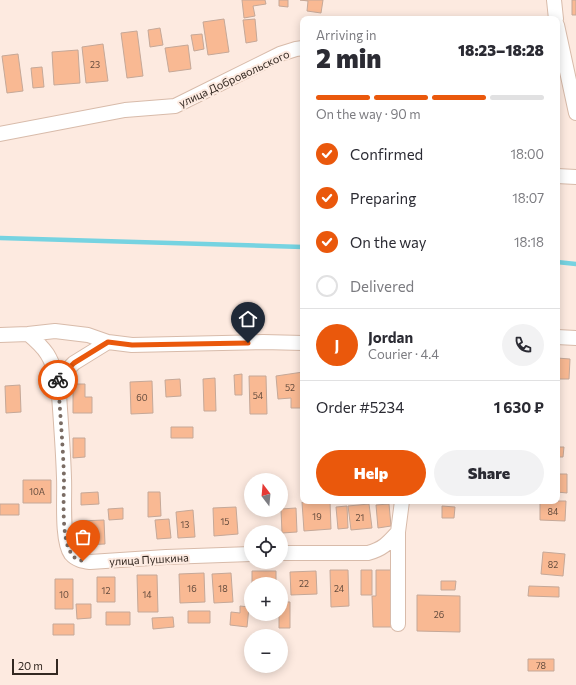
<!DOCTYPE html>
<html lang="en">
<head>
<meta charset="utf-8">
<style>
	:root { --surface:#fff; --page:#f2f2f3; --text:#2b2b33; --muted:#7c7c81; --line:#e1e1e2; --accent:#ea580c }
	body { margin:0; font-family:Commissioner,sans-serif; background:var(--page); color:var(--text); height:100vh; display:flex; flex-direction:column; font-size:15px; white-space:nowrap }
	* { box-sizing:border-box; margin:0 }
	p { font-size:13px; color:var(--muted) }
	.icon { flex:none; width:22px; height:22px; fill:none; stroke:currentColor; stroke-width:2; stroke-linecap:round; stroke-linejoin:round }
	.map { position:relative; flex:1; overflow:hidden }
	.side { position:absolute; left:300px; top:16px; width:260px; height:488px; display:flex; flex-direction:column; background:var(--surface); border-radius:8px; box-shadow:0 2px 10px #0003 }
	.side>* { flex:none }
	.needle { width:26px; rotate:344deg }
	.fabs { position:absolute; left:244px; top:473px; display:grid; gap:8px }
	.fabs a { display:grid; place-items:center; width:44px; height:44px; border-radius:50%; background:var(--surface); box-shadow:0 2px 10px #0003; font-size:20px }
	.scale { position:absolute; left:12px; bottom:10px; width:46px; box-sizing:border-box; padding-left:4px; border:2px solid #332821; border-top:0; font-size:11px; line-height:14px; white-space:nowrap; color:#332821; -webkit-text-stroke:3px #fdeae0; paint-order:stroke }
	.pin { position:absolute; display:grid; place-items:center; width:34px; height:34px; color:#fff; margin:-41px -17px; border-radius:50% 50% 50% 0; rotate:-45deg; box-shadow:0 0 4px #0007 }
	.pin .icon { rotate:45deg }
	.courier { position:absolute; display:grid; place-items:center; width:40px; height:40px; margin:-20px; border:3px solid #ea580c; border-radius:50%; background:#fff; color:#222; box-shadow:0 1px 5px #0007 }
	.head em { font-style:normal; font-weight:800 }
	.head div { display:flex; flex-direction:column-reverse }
	.head { display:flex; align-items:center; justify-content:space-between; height:68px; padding:0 16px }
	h1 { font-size:26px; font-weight:800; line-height:30px }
	.bar { display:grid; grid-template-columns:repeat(4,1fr); gap:6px 4px; align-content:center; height:48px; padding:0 16px }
	.bar i { height:5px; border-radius:3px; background:var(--line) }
	.bar .selected { background:var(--accent) }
	.bar p { grid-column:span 4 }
	.line { display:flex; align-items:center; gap:10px; padding:0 16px; border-top:1px solid var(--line) }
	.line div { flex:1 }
	.round { display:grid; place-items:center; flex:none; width:42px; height:42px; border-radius:21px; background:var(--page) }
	ol { padding:0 16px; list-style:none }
	li { display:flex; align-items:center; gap:12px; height:44px }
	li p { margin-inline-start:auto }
	li .icon { padding:4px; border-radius:50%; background:var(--accent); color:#fff; stroke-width:4 }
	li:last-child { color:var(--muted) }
	li i { width:22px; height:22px; border:2px solid var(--line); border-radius:50% }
	.primary-button { display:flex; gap:8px; margin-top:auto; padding:8px 16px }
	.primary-button a { flex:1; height:46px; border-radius:24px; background:var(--accent); color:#fff; font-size:16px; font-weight:800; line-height:46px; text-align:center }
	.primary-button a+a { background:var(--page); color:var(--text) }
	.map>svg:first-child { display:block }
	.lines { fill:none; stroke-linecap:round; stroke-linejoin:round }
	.stream { stroke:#76d3e1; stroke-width:4.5 }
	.building { fill:#f9b993; stroke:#c5a898 }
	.minor-casing { stroke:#d8bbaa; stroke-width:16 }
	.minor { stroke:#fff; stroke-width:14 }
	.done { stroke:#7a6c64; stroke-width:4; stroke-dasharray:0 7.2 }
	.route { stroke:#ea580c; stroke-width:5 }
	.labels { text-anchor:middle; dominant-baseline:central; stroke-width:4; stroke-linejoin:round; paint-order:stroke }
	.number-label { font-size:9px; fill:#644c3e }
	.street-label { font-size:11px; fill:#332821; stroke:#fdeae0 }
</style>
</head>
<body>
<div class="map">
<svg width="576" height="685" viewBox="0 0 576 685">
	<rect width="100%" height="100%" fill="#fdeae0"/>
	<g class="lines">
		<path class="stream" d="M0,238L303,247
			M557,262L576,264"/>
	</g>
	<path class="building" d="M242,0H265L266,4L253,6L255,16L244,18Z
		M279,0H288V7L279,6Z
		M300,0H323L321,13L307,11L308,1Z
		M572,0H576V15H572Z
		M224,19L229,52L208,55L203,22Z
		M255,19L257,41L246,43L243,20Z
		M160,28L163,45L150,47L148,30Z
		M137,31L143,76L127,78L121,33Z
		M202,34L204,49L194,51L191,35Z
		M103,44L108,81L86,83L82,47Z
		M188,45L191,69L169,72L165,48Z
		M78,50L80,83L54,85L52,52Z
		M18,54L23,91L7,93L2,56Z
		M42,67L44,87L33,88L31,68Z
		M557,358L570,359L569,379H557Z
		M303,372V408H291V398L278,399L276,376Z
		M242,374V395H235L234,375Z
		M249,376H266L267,414H250Z
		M215,378L216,411H204L203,379Z
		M180,379L181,396L166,397L165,380Z
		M152,381L153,413L131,414L130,382Z
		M73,384H85V397H92V413H73Z
		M20,385L21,412L6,413L5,386Z
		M171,427H193V438H171Z
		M73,438H85V457L73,458Z
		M557,447H564L563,457H557Z
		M557,474H567V493L557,492Z
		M23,480H51V503H23Z
		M98,492L99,504L81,505V493Z
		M148,492H160L161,516L148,517Z
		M330,501L331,529L304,531L302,502Z
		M540,501H566L565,521L540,520Z
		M0,504H19V515H0Z
		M369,504L372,528L351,530L348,506Z
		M389,504L391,526L378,528L376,505Z
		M347,506L348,528L338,529L336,507Z
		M442,506L455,507L454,518H442Z
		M236,507L238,534L214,536L213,508Z
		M123,508V519L109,520L108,509Z
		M296,508L297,532L282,533L281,509Z
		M193,510L195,537L178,538L176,512Z
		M169,519L171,538L157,539L155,520Z
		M104,520L105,544L82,545L80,521Z
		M543,552L565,554L563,576L541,574Z
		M330,570H348L349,606L331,607Z
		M361,570H372V595H361Z
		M376,570H391L392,627H373L372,596H376Z
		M252,571H276V584H252Z
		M316,571L317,594L291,595L290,572Z
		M204,573L205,602L180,603L179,574Z
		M231,573L233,602L214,603L212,574Z
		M137,575H157L158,612H138Z
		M97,577H115V602H97Z
		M55,579H73V609H55Z
		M441,581H456L455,590H441Z
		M529,586L559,587V597L528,596Z
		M417,595L460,596V632L417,631Z
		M281,602H290V628H279V614H281Z
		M76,604H91V618L77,619Z
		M240,606L249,607L247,627L230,625L231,612L240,613Z
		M188,611H210V623H188Z
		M106,612H130V625H106Z
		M173,617L174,627L153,629L152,618Z
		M53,624H74V635H53Z
		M528,659H554V671H528Z"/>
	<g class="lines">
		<g class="minor-casing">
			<path id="minor" d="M554,0L556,19
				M557,25L576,113
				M0,134L125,110L175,106L280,54L296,49L303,48
				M557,176L576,177
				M28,334C47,350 50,356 58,379
				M0,335L28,334L55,331L88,335L108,342L132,345L263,342L303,343
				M557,337L576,338
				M108,342L74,363L58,379C60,412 63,445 64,478C65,495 61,540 71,554C76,560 83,561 90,562L166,557L251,554
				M281,553H368C383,549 388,543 398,532
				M398,624V532L402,501"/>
		</g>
		<use href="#minor" class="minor"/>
	</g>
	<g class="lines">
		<path class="done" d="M58,380C60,413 63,445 64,478C64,496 61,539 71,553C73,558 79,560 83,561"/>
		<path class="route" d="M58,380V379L74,363L108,342L132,345L248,343"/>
	</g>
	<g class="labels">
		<g class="number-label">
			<text x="95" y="64">23</text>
			<text x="290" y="387">52</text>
			<text x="258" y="395">54</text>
			<text x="142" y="397">60</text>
			<text x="37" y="491">10А</text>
			<text x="553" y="511">84</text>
			<text x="317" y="516">19</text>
			<text x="360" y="517">21</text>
			<text x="225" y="521">15</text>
			<text x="185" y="524">13</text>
			<text x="553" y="564">82</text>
			<text x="304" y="583">22</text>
			<text x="192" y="588">16</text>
			<text x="223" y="588">18</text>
			<text x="339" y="588">24</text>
			<text x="106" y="590">12</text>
			<text x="64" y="594">10</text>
			<text x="147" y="594">14</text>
			<text x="439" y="614">26</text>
			<text x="541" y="665">78</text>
		</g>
		<g class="street-label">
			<text transform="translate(234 78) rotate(-25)">улица Добровольского</text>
			<text transform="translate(149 559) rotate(-3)">улица Пушкина</text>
		</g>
	</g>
</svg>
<div class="fabs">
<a><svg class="needle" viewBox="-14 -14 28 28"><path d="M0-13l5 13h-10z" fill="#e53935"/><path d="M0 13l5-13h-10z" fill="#7c7c81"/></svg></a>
<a><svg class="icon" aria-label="locate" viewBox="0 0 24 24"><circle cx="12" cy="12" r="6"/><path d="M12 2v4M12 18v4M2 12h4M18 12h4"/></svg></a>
<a>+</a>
<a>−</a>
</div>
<div class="scale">20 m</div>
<div class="pin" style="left:83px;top:561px;background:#ea580c"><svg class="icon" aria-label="bag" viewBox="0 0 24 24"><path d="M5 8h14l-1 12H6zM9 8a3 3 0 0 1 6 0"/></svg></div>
<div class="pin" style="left:248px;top:343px;background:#1f2937"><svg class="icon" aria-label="home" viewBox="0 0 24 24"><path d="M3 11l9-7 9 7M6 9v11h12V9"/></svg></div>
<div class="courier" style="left:58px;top:380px"><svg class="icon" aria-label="bike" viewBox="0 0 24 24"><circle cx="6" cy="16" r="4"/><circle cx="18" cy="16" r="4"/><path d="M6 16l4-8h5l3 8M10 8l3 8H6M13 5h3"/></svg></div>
<section class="side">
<div class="head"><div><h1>2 min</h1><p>Arriving in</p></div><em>18:23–18:28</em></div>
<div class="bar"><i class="selected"></i><i class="selected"></i><i class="selected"></i><i></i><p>On the way · 90 m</p></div>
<ol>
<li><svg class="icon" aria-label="check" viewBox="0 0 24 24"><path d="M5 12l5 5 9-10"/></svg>Confirmed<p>18:00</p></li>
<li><svg class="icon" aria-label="check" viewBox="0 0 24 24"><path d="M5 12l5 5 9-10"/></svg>Preparing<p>18:07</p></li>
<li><svg class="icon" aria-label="check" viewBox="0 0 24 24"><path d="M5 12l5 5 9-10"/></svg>On the way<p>18:18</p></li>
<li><i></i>Delivered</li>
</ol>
<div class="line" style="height:72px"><b class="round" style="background:var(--accent);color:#fff">J</b><div><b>Jordan</b><p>Courier · 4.4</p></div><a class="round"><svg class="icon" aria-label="phone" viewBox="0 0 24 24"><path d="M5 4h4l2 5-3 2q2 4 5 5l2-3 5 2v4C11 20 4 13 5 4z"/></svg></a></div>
<div class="line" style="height:52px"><div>Order #5234</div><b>1 630 ₽</b></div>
<div class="primary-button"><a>Help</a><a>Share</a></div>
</section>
</div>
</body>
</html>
